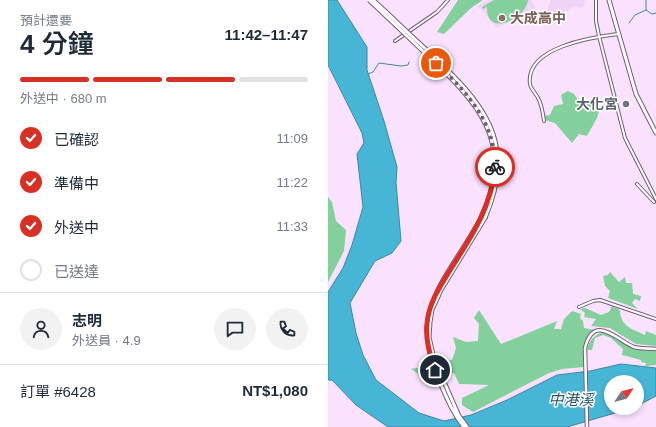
<!DOCTYPE html>
<html lang="zh-TW">
<head>
<meta charset="utf-8">
<style>
	:root { --surface:#fff; --page:#f2f2f3; --text:#1f2937; --muted:#747a83; --line:#e0e1e3; --accent:#d93025 }
	body { margin:0; font-family:Helvetica,"Noto Sans TC",sans-serif; background:var(--page); color:var(--text); height:100vh; display:flex; flex-direction:column; font-size:15px; white-space:nowrap }
	* { box-sizing:border-box; margin:0 }
	p { font-size:13px; color:var(--muted) }
	.icon { flex:none; width:22px; height:22px; fill:none; stroke:currentColor; stroke-width:2; stroke-linecap:round; stroke-linejoin:round }
	.map { position:relative; flex:1; overflow:hidden }
	.panel { display:flex; flex-direction:column; background:var(--surface); width:328px }
	.panel>* { flex:none }
	.needle { width:26px; rotate:55deg }
	.controls { position:absolute; left:276px; top:375px; display:grid; gap:8px }
	.controls a { display:grid; place-items:center; width:40px; height:40px; border-radius:50%; background:var(--surface); box-shadow:0 2px 6px #0003; font-size:20px }
	.pin { position:absolute; display:grid; place-items:center; width:34px; height:34px; color:#fff; margin:-17px; border:2px solid #fff; border-radius:50%; box-shadow:0 1px 4px #0007 }
	.courier { position:absolute; display:grid; place-items:center; width:40px; height:40px; margin:-20px; border:3px solid #d93025; border-radius:50%; background:#fff; color:#222; box-shadow:0 1px 5px #0007 }
	.overview em { font-style:normal; font-weight:600 }
	.overview div { display:flex; flex-direction:column-reverse }
	.overview { display:flex; align-items:center; justify-content:space-between; height:68px; padding:0 20px }
	h1 { font-size:26px; font-weight:600; line-height:30px }
	.bar { display:grid; grid-template-columns:repeat(4,1fr); gap:6px 4px; align-content:center; height:48px; padding:0 20px }
	.bar i { height:5px; border-radius:3px; background:var(--line) }
	.bar .current { background:var(--accent) }
	.bar p { grid-column:span 4 }
	.line { display:flex; align-items:center; gap:10px; padding:0 20px; border-top:1px solid var(--line) }
	.line div { flex:1 }
	.round { display:grid; place-items:center; flex:none; width:42px; height:42px; border-radius:21px; background:var(--page) }
	ol { padding:0 20px; list-style:none }
	li { display:flex; align-items:center; gap:12px; height:44px }
	li p { margin-inline-start:auto }
	li .icon { padding:4px; border-radius:50%; background:var(--accent); color:#fff; stroke-width:4 }
	li:last-child { color:var(--muted) }
	li i { width:22px; height:22px; border:2px solid var(--line); border-radius:50% }
	main { display:flex; flex:1; min-height:0 }
	.map>svg:first-child { display:block }
	.built { fill:#f0d4f6 }
	.green { fill:#83d09d }
	.water { fill:#47b6d6; stroke:#3c87a1 }
	.lines { fill:none; stroke-linecap:round; stroke-linejoin:round }
	.stream { stroke:#3c87a1; stroke-width:1 }
	.minor-casing { stroke:#715d76; stroke-width:4 }
	.tertiary-casing { stroke:#715d76; stroke-width:4.5 }
	.secondary-casing { stroke:#715d76; stroke-width:5 }
	.minor { stroke:#fff; stroke-width:2 }
	.tertiary { stroke:#fff; stroke-width:2.5 }
	.secondary { stroke:#fff; stroke-width:3 }
	.secondary-bridge-casing { stroke:#715d76; stroke-width:5; stroke-linecap:butt }
	.secondary-bridge { stroke:#fff; stroke-width:3 }
	.done { stroke:#6e6071; stroke-width:4; stroke-dasharray:0 7.2 }
	.route { stroke:#d93025; stroke-width:5 }
	.education-dot { fill:#8d6e63; stroke:#fff; stroke-width:1.5 }
	.worship-dot { fill:#6b7280; stroke:#fff; stroke-width:1.5 }
	.labels { text-anchor:middle; dominant-baseline:central; stroke-width:3; stroke-linejoin:round; paint-order:stroke }
	.education-label { font-size:14px; font-weight:bold; fill:#785e54; stroke:#fff; text-anchor:start }
	.worship-label { font-size:14px; font-weight:bold; fill:#5b616d; stroke:#fff; text-anchor:end }
	.water-label { font-size:15px; font-style:italic; fill:#275564; stroke:#fff }
</style>
</head>
<body>
<main>
<section class="panel">
<div class="overview"><div><h1>4 分鐘</h1><p>預計還要</p></div><em>11:42–11:47</em></div>
<div class="bar"><i class="current"></i><i class="current"></i><i class="current"></i><i></i><p>外送中 · 680 m</p></div>
<ol>
<li><svg class="icon" aria-label="check" viewBox="0 0 24 24"><path d="M5 12l5 5 9-10"/></svg>已確認<p>11:09</p></li>
<li><svg class="icon" aria-label="check" viewBox="0 0 24 24"><path d="M5 12l5 5 9-10"/></svg>準備中<p>11:22</p></li>
<li><svg class="icon" aria-label="check" viewBox="0 0 24 24"><path d="M5 12l5 5 9-10"/></svg>外送中<p>11:33</p></li>
<li><i></i>已送達</li>
</ol>
<div class="line" style="height:72px"><a class="round"><svg class="icon" aria-label="person" viewBox="0 0 24 24"><circle cx="12" cy="8" r="4"/><path d="M4 21q1-7 8-7t8 7"/></svg></a><div><b>志明</b><p>外送員 · 4.9</p></div><a class="round"><svg class="icon" aria-label="chat" viewBox="0 0 24 24"><path d="M4 5h16v11H9l-5 4z"/></svg></a><a class="round"><svg class="icon" aria-label="phone" viewBox="0 0 24 24"><path d="M5 4h4l2 5-3 2q2 4 5 5l2-3 5 2v4C11 20 4 13 5 4z"/></svg></a></div>
<div class="line" style="height:52px"><div>訂單 #6428</div><b>NT$1,080</b></div>
</section>
<div class="map">
<svg width="328" height="427" viewBox="0 0 328 427">
	<rect width="100%" height="100%" fill="#fae2ff"/>
	<path class="built" d="M160,0H203L208,8L169,28L150,6Z
		M222,0H257L255,8L245,7L229,16L219,14Z"/>
	<path class="green" d="M130,0H155L143,8L116,34L109,32Z
		M166,0H200C199,18 158,39 159,7L155,9L154,7Z
		M240,91L246,94L251,101L265,105L271,111L269,118L259,136L251,134L244,143L227,123L217,120L216,116L222,115L226,106L235,104L233,95Z
		M0,197L4,202L8,221L18,230L16,251L0,282Z
		M282,272L291,282L297,277L298,283H304L305,294L313,296L312,301L307,299L304,303L310,309L280,298L282,291L277,286L275,276L280,275Z
		M284,306L292,310C292,326 304,329 317,335L318,331L328,335V346L308,344L282,328L263,326L268,319L256,317L257,313L252,309L257,308L273,315L281,312Z
		M151,310L173,344L229,321L226,329H233L236,319L244,311L253,314L252,318L255,321L256,328L268,330C254,341 255,351 256,367L234,369L221,373L145,412L134,405V398L161,385L131,384L126,373H113L96,378L83,369C97,367 109,361 124,360L128,348L125,337L138,342L150,341L151,324L146,318Z
		M274,332C285,334 290,341 300,345C309,350 318,351 328,351V365L317,366L318,363L313,362V360L294,355L295,349L283,338L275,335L267,338L264,350H259C261,340 266,336 274,332Z"/>
	<path class="water" d="M0,0H9L39,47V70L56,121L69,167L68,182L73,241L64,253L47,261L22,303L28,333L35,355L48,380L91,413L116,421L143,415L179,400L229,375L262,371L293,364L328,368V396L309,406V382H283V408H304L239,427H60L28,405L4,380H0V292L15,268L24,245L35,207L29,154L36,143L34,133L0,65Z"/>
	<g class="lines">
		<path class="stream" d="M318,0V10L324,14L328,13
			M301,23L307,15L318,10
			M40,74L45,72L51,63L73,66L80,65L81,62"/>
		<g class="minor-casing">
			<path id="minor" d="M268,0V21L271,36L297,138L328,199
				M67,41L109,12L120,0
				M216,121C215,114 214,106 211,100C209,94 203,90 202,84C197,47 265,37 290,34
				M309,184L326,202
				M251,307L265,301L272,300L328,319"/>
		</g>
		<g class="tertiary-casing">
			<path id="tertiary" d="M259,427L257,348C266,312 290,341 306,347C313,349 321,348 328,349"/>
		</g>
		<g class="secondary-casing">
			<path id="secondary" d="M281,0L308,94L328,133
				M136,427C124,412 118,396 110,378C80,305 122,277 154,216
				M139,427L131,416L106,359L101,337L102,322L104,310L113,290L157,218"/>
		</g>
		<use href="#minor" class="minor"/>
		<use href="#tertiary" class="tertiary"/>
		<use href="#secondary" class="secondary"/>
		<g class="secondary-bridge-casing">
			<path id="secondary-bridge" d="M41,0C60,18 79,36 98,54C151,104 187,141 154,216
				M45,0C64,17 82,35 101,52C155,103 190,141 157,218"/>
		</g>
		<use href="#secondary-bridge" class="secondary-bridge"/>
	</g>
	<g class="lines">
		<path class="done" d="M108,63C138,91 168,123 167,167"/>
		<path class="route" d="M107,370C102,355 97,339 99,323C101,302 113,285 124,267C144,236 164,205 167,167"/>
	</g>
	<circle class="education-dot" cx="174" cy="18" r="4"/>
	<circle class="worship-dot" cx="298" cy="104" r="4"/>
	<g class="labels">
		<g class="education-label">
			<text x="182" y="18">大成高中</text>
		</g>
		<g class="worship-label">
			<text x="290" y="104">大化宮</text>
		</g>
		<g class="water-label">
			<text x="243" y="399">中港溪</text>
		</g>
	</g>
</svg>
<div class="controls">
<a><svg class="needle" viewBox="-14 -14 28 28"><path d="M0-13l5 13h-10z" fill="#e53935"/><path d="M0 13l5-13h-10z" fill="#747a83"/></svg></a>
</div>
<div class="pin" style="left:108px;top:63px;background:#ea580c"><svg class="icon" aria-label="bag" viewBox="0 0 24 24"><path d="M5 8h14l-1 12H6zM9 8a3 3 0 0 1 6 0"/></svg></div>
<div class="pin" style="left:107px;top:370px;background:#1f2937"><svg class="icon" aria-label="home" viewBox="0 0 24 24"><path d="M3 11l9-7 9 7M6 9v11h12V9"/></svg></div>
<div class="courier" style="left:167px;top:167px"><svg class="icon" aria-label="bike" viewBox="0 0 24 24"><circle cx="6" cy="16" r="4"/><circle cx="18" cy="16" r="4"/><path d="M6 16l4-8h5l3 8M10 8l3 8H6M13 5h3"/></svg></div>
</div>
</main>
</body>
</html>
